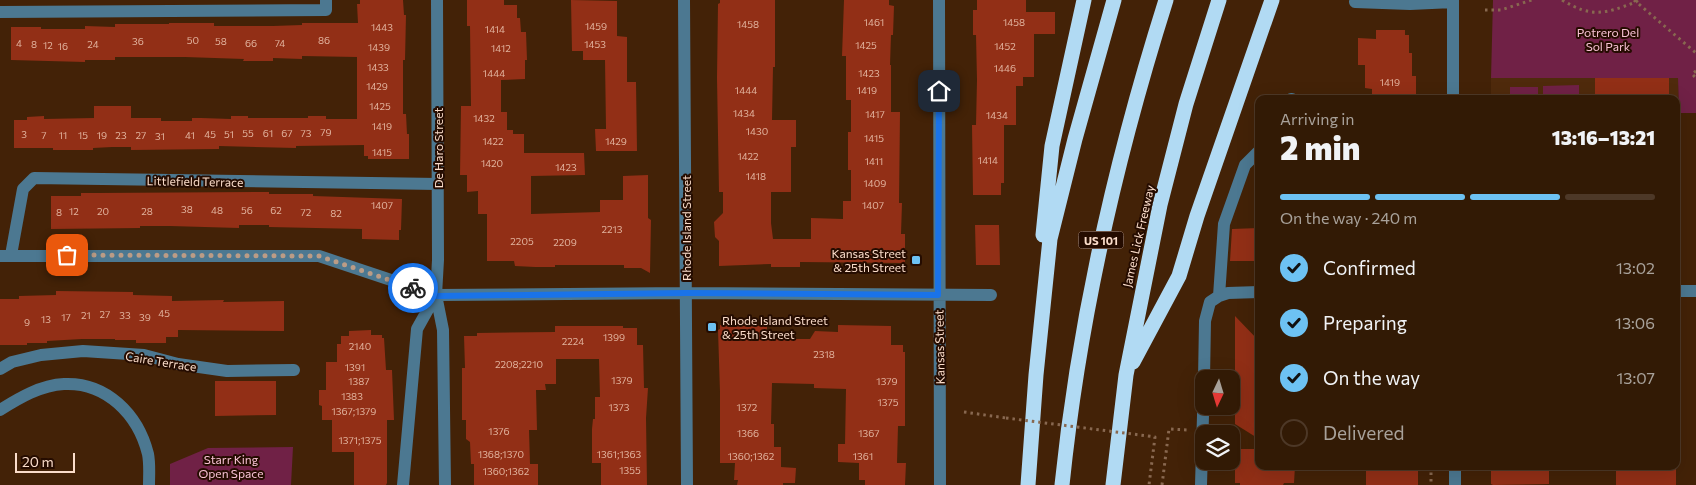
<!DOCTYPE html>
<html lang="en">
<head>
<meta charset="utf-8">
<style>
	:root { --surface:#321a05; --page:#3d2713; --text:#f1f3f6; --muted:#a8a19a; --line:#4d3827; --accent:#6dc2f3 }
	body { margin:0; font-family:Commissioner,sans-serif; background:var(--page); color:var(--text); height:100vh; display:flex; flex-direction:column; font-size:19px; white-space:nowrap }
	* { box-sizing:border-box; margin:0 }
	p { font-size:16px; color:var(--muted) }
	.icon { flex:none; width:28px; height:28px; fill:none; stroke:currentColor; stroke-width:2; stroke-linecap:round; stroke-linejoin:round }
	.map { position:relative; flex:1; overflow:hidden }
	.sheet { position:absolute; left:1255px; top:95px; width:425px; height:375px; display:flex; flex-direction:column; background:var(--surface); border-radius:10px; box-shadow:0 5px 20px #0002,0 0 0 1px var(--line) }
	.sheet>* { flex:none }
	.needle { width:32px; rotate:184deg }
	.tools { position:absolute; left:1195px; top:370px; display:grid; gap:10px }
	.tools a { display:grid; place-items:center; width:45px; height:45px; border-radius:10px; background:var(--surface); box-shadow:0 5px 20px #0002,0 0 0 1px var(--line); font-size:25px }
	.scale { position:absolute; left:15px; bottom:12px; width:60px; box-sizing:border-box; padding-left:5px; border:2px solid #fbddca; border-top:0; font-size:14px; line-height:18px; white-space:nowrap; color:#fbddca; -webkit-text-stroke:4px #250c00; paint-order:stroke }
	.pin { position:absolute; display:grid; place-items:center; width:42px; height:42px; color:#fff; margin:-21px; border-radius:10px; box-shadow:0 2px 8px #0006 }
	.courier { position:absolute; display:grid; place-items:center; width:50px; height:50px; margin:-25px; border:4px solid #1a73e8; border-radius:50%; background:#fff; color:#222; box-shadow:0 1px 6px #0007 }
	.summary em { font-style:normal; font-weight:800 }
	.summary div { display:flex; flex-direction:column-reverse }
	.summary { display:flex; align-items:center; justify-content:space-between; height:85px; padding:0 25px }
	h1 { font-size:32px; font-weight:800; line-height:38px }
	.bar { display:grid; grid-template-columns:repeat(4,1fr); gap:8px 5px; align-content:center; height:60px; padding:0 25px }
	.bar i { height:6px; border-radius:4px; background:var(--line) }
	.bar .active { background:var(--accent) }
	.bar p { grid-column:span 4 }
	ol { padding:0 25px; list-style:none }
	li { display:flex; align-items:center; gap:15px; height:55px }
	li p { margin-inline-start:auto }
	li .icon { padding:5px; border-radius:50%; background:var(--accent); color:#111; stroke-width:4 }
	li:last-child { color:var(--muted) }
	li i { width:28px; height:28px; border:2px solid var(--line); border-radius:50% }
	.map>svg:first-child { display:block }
	.built { fill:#4f2a0c }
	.green { fill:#702146 }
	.building { fill:#922f16 }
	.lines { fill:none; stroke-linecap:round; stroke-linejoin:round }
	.path { stroke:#886850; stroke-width:3; stroke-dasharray:2.5 4; stroke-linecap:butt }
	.minor { stroke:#4c7891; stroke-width:12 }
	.highway { stroke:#b1daf3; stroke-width:15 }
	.path-bridge { stroke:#886850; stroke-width:3; stroke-dasharray:2.5 4; stroke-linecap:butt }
	.done { stroke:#bb9c86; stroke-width:5; stroke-dasharray:0 9 }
	.route { stroke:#1a73e8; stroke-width:6 }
	.poi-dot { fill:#6dc2f3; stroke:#250c00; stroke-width:2 }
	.labels { text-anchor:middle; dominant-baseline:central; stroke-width:4; stroke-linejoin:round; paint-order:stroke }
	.number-label { font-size:10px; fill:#e1b29d }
	.shield { fill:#250c00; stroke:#bb9e8d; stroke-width:1 }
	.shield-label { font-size:11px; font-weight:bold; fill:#fbddca }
	.park-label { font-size:12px; fill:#f7c1d4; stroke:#250c00 }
	.street-label { font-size:12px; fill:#fbddca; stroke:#250c00 }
	.poi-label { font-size:12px; fill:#fbddca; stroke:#250c00; text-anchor:end }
</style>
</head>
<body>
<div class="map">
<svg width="1696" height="485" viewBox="0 0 1696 485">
	<rect width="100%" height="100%" fill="#432207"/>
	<path class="built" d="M1491,78H1678L1679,262H1676V99H1491Z"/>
	<path class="green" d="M1493,0H1696V113H1679L1678,78H1491Z
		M1579,85V99H1543V86Z
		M1510,87H1538V99H1510Z
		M293,447L291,485H170V464L208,448Z"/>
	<path class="building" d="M360,0H403L404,15H406L405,60H403V114H406L407,134H409V159H368V156H364V145L296,146V148L219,146V149L131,150V147H112L93,148V150H53V148H14V120H27V117L44,116V119L94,118V106H131V118H161V121H192V118H201L231,119V116H248V118H308V116H326V119H357V57L302,56V59L273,58V61H243L244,59L185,57H115V60H85V62L11,60V27H41V29H85V26L115,27V24H169V23H214V26H273L302,25V23H358L357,4H360Z
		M467,0H504V5H517V18H520L521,32H526L527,60H525V79L501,80V112H507V130H513V134H524V153H584L585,175L531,176V214L600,212V200H623V176L648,175V218L651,220L650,273L641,268H624V265H555V267H535L515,266L514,261H487V214H478V191L467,192V175H460L461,106H471L470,26H467Z
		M571,0L617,1V36L627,37V82H636L637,151H596L595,129H606L605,60H583V51H572Z
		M720,0H775V67H773L772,120H796V147H791V192H771V223L773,239H811V218L843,219V201H851V170H848V132H851V100H846V56H842L844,0H889V5L894,6L893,35H891L890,65H891V112H900L899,203H902L901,234H905V263L800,262V267H771V264L719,266V241L715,237L714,222L723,213V192H719L717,78L718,4L720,3Z
		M977,0H1026V12H1055V34H1034V77H1023V86H1016V125H1004V183H1001V195H973L972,125H976L977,80L976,35H973V10H977Z
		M1376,30H1405V35H1409V53H1412V76H1416V99H1372V89L1365,88V65H1358V38L1376,39Z
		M1595,78H1669V99H1595Z
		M269,192V194H313V196L402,199L401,230H399V240L362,239V229L269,227V225H239V228L170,226H140V228L51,229V196H81V193H96Z
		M975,225H999L1000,265H976Z
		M1259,228V261H1230L1232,229Z
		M56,291L133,292V295L172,296V301L224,300L223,302L284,301V331L178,330V337H166V343H136V340H115V339H82L47,341V343H27V345H0V299H19V296L56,295Z
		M1235,316L1259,341V439L1235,424Z
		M720,325L767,326V339H810L815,331L838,332V325L891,326V345H903V352H905V426H898L897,463H906L905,485H865V480H859V463L838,462V444H845L846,389L814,388V384L772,383L771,424H774V447H781V467L796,468L795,483H783V485H737L738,480H734L735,463H720V392L718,330L720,329Z
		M555,326H623V328H637V345H643L644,388H648L646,418L647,485H601V463H592V429L593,419H595V397H600L599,359H556V384H545L546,390H536L537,430H529L530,464H538V485H474V464H471L470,442L466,439V420H462V368H465L464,336H477V333L555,332Z
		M371,330V335H382V338H384L386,370H392L394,420H387V483L386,485H354V452H332V420H322V406L319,405V390H326V362H337V344H341V336H349V331Z
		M215,381H276V415L215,416Z
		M1235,449H1259V466H1295L1294,483H1284L1283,485H1240V483H1235Z
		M1366,466H1418V485H1366Z
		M1491,466H1549V484L1493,485L1491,484Z
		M1616,466H1676V485H1616Z"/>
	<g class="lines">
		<path class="path" d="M1562,0C1592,18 1604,14 1636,2L1638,0
			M1634,0L1696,53
			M1485,10H1501L1532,0
			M1696,71L1692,74L1696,78
			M964,412L1006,418
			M1148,436L1155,437L1149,485
			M1431,466V485
			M1162,485L1169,429L1187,430"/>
		<path class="minor" d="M437,0L438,260L436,295L443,330L445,485
			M684,0L687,485
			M939,0L940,485
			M1453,0V99
			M1355,2L1410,4L1453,2
			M0,12L326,10V0
			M1291,99H1292
			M11,255L23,189L34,178L438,184
			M0,256H319L436,295L686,293L991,295
			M1676,291H1696
			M1219,296L1224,224L1245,165L1259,151
			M0,369L12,362L41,355L83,351L144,355L178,364L227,371L294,370
			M1204,379L1205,321L1210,302L1219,296L1228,293L1259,292
			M0,410C19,398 41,385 64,384C106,382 138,414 148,454C150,464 149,475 149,485
			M1455,466V485
			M403,485L417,329L436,295
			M1201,485L1204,381"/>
		<path class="highway" d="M1043,235L1052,146L1084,0
			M1133,362L1179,276L1197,216L1272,0
			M1028,485L1036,375L1050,239L1075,139L1114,0
			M1062,485C1079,320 1116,158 1166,0
			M1113,485L1126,375L1160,205L1186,104L1219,0"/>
		<path class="path-bridge" d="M1006,418L1148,436"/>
	</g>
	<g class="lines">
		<path class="done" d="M67,255L319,256L413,288"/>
		<path class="route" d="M413,288L436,296L686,293L938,295L939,91"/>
	</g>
	<g class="poi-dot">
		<rect x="911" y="255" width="10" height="10" rx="2.5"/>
		<rect x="707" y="322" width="10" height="10" rx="2.5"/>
	</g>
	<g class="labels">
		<g class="number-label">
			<text x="874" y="22">1461</text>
			<text x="1014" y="22">1458</text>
			<text x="748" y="24">1458</text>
			<text x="596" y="26">1459</text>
			<text x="382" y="27">1443</text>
			<text x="495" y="29">1414</text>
			<text x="193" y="40">50</text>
			<text x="324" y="40">86</text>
			<text x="138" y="41">36</text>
			<text x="221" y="41">58</text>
			<text x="19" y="43">4</text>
			<text x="251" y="43">66</text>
			<text x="280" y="43">74</text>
			<text x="34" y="44">8</text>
			<text x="93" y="44">24</text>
			<text x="595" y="44">1453</text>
			<text x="48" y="45">12</text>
			<text x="866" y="45">1425</text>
			<text x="63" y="46">16</text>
			<text x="1005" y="46">1452</text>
			<text x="379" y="47">1439</text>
			<text x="501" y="48">1412</text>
			<text x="378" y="67">1433</text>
			<text x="1005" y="68">1446</text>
			<text x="494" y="73">1444</text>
			<text x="869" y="73">1423</text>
			<text x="1390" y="82">1419</text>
			<text x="377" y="86">1429</text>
			<text x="746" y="90">1444</text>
			<text x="867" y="90">1419</text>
			<text x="380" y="106">1425</text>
			<text x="744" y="113">1434</text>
			<text x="875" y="114">1417</text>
			<text x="997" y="115">1434</text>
			<text x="484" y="118">1432</text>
			<text x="382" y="126">1419</text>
			<text x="757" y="131">1430</text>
			<text x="326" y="132">79</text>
			<text x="248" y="133">55</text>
			<text x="268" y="133">61</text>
			<text x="287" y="133">67</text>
			<text x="306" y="133">73</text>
			<text x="24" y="134">3</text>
			<text x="210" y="134">45</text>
			<text x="229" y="134">51</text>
			<text x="44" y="135">7</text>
			<text x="63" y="135">11</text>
			<text x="83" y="135">15</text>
			<text x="102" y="135">19</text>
			<text x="121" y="135">23</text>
			<text x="141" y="135">27</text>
			<text x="190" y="135">41</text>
			<text x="160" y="136">31</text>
			<text x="874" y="138">1415</text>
			<text x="493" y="141">1422</text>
			<text x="616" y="141">1429</text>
			<text x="382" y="152">1415</text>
			<text x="748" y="156">1422</text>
			<text x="988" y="160">1414</text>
			<text x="874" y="161">1411</text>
			<text x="492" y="163">1420</text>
			<text x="566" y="167">1423</text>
			<text x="756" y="176">1418</text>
			<text x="875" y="183">1409</text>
			<text x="382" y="205">1407</text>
			<text x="873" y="205">1407</text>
			<text x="187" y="209">38</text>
			<text x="217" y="210">48</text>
			<text x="247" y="210">56</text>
			<text x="276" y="210">62</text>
			<text x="74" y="211">12</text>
			<text x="103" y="211">20</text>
			<text x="147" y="211">28</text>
			<text x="59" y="212">8</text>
			<text x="306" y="212">72</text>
			<text x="336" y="213">82</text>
			<text x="612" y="229">2213</text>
			<text x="522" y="241">2205</text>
			<text x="565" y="242">2209</text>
			<text x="164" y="313">45</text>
			<text x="105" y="314">27</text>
			<text x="86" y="315">21</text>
			<text x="125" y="315">33</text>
			<text x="66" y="317">17</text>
			<text x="145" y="317">39</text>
			<text x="46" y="319">13</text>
			<text x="27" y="322">9</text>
			<text x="614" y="337">1399</text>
			<text x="573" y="341">2224</text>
			<text x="360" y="346">2140</text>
			<text x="824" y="354">2318</text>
			<text x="519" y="364">2208;2210</text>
			<text x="355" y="367">1391</text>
			<text x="622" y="380">1379</text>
			<text x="359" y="381">1387</text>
			<text x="887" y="381">1379</text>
			<text x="352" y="396">1383</text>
			<text x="888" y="402">1375</text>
			<text x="619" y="407">1373</text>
			<text x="747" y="407">1372</text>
			<text x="354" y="411">1367;1379</text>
			<text x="499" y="431">1376</text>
			<text x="748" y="433">1366</text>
			<text x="869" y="433">1367</text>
			<text x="360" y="440">1371;1375</text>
			<text x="501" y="454">1368;1370</text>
			<text x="619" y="454">1361;1363</text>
			<text x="751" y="456">1360;1362</text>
			<text x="863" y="456">1361</text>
			<text x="630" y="470">1355</text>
			<text x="506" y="471">1360;1362</text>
		</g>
		<rect class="shield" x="1078.5" y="231.5" width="45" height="17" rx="4"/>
		<g class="shield-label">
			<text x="1101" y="240">US 101</text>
		</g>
		<g class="park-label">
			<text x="1608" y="32">Potrero Del<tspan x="1608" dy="14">Sol Park</tspan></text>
			<text x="231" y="459">Starr King<tspan x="231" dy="14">Open Space</tspan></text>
		</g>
		<g class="street-label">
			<text transform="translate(438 148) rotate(-90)">De Haro Street</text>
			<text transform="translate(195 181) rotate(1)">Littlefield Terrace</text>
			<text transform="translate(686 228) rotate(-90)">Rhode Island Street</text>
			<text transform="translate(1138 236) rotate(-77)">James Lick Freeway</text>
			<text transform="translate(939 347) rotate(-91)">Kansas Street</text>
			<text transform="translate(161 361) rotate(9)">Caire Terrace</text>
		</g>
		<g class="poi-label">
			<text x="906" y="253">Kansas Street<tspan x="906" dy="14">&amp; 25th Street</tspan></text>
			<text x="722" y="320" text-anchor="start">Rhode Island Street<tspan x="722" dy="14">&amp; 25th Street</tspan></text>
		</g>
	</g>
</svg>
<div class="tools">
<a><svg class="needle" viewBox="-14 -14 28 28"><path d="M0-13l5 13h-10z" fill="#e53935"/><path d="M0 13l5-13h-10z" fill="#a8a19a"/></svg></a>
<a><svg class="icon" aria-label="layers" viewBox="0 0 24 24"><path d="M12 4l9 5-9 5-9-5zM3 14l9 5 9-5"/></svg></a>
</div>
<div class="scale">20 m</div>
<div class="pin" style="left:67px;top:255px;background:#ea580c"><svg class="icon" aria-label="bag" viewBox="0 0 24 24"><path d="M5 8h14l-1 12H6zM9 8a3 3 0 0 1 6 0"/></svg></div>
<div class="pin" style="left:939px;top:91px;background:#1f2937"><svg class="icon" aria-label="home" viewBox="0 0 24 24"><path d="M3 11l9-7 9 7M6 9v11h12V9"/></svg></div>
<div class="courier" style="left:413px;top:288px"><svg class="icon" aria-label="bike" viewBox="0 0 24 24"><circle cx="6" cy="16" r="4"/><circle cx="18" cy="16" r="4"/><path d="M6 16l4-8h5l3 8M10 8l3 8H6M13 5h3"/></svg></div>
<section class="sheet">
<div class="summary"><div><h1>2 min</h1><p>Arriving in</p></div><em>13:16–13:21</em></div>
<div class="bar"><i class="active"></i><i class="active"></i><i class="active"></i><i></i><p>On the way · 240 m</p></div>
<ol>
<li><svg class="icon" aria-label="check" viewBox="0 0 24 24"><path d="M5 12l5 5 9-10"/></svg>Confirmed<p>13:02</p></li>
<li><svg class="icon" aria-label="check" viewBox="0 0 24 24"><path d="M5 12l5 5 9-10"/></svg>Preparing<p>13:06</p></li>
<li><svg class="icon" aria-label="check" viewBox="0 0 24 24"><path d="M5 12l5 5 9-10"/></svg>On the way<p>13:07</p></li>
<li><i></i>Delivered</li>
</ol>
</section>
</div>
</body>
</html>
